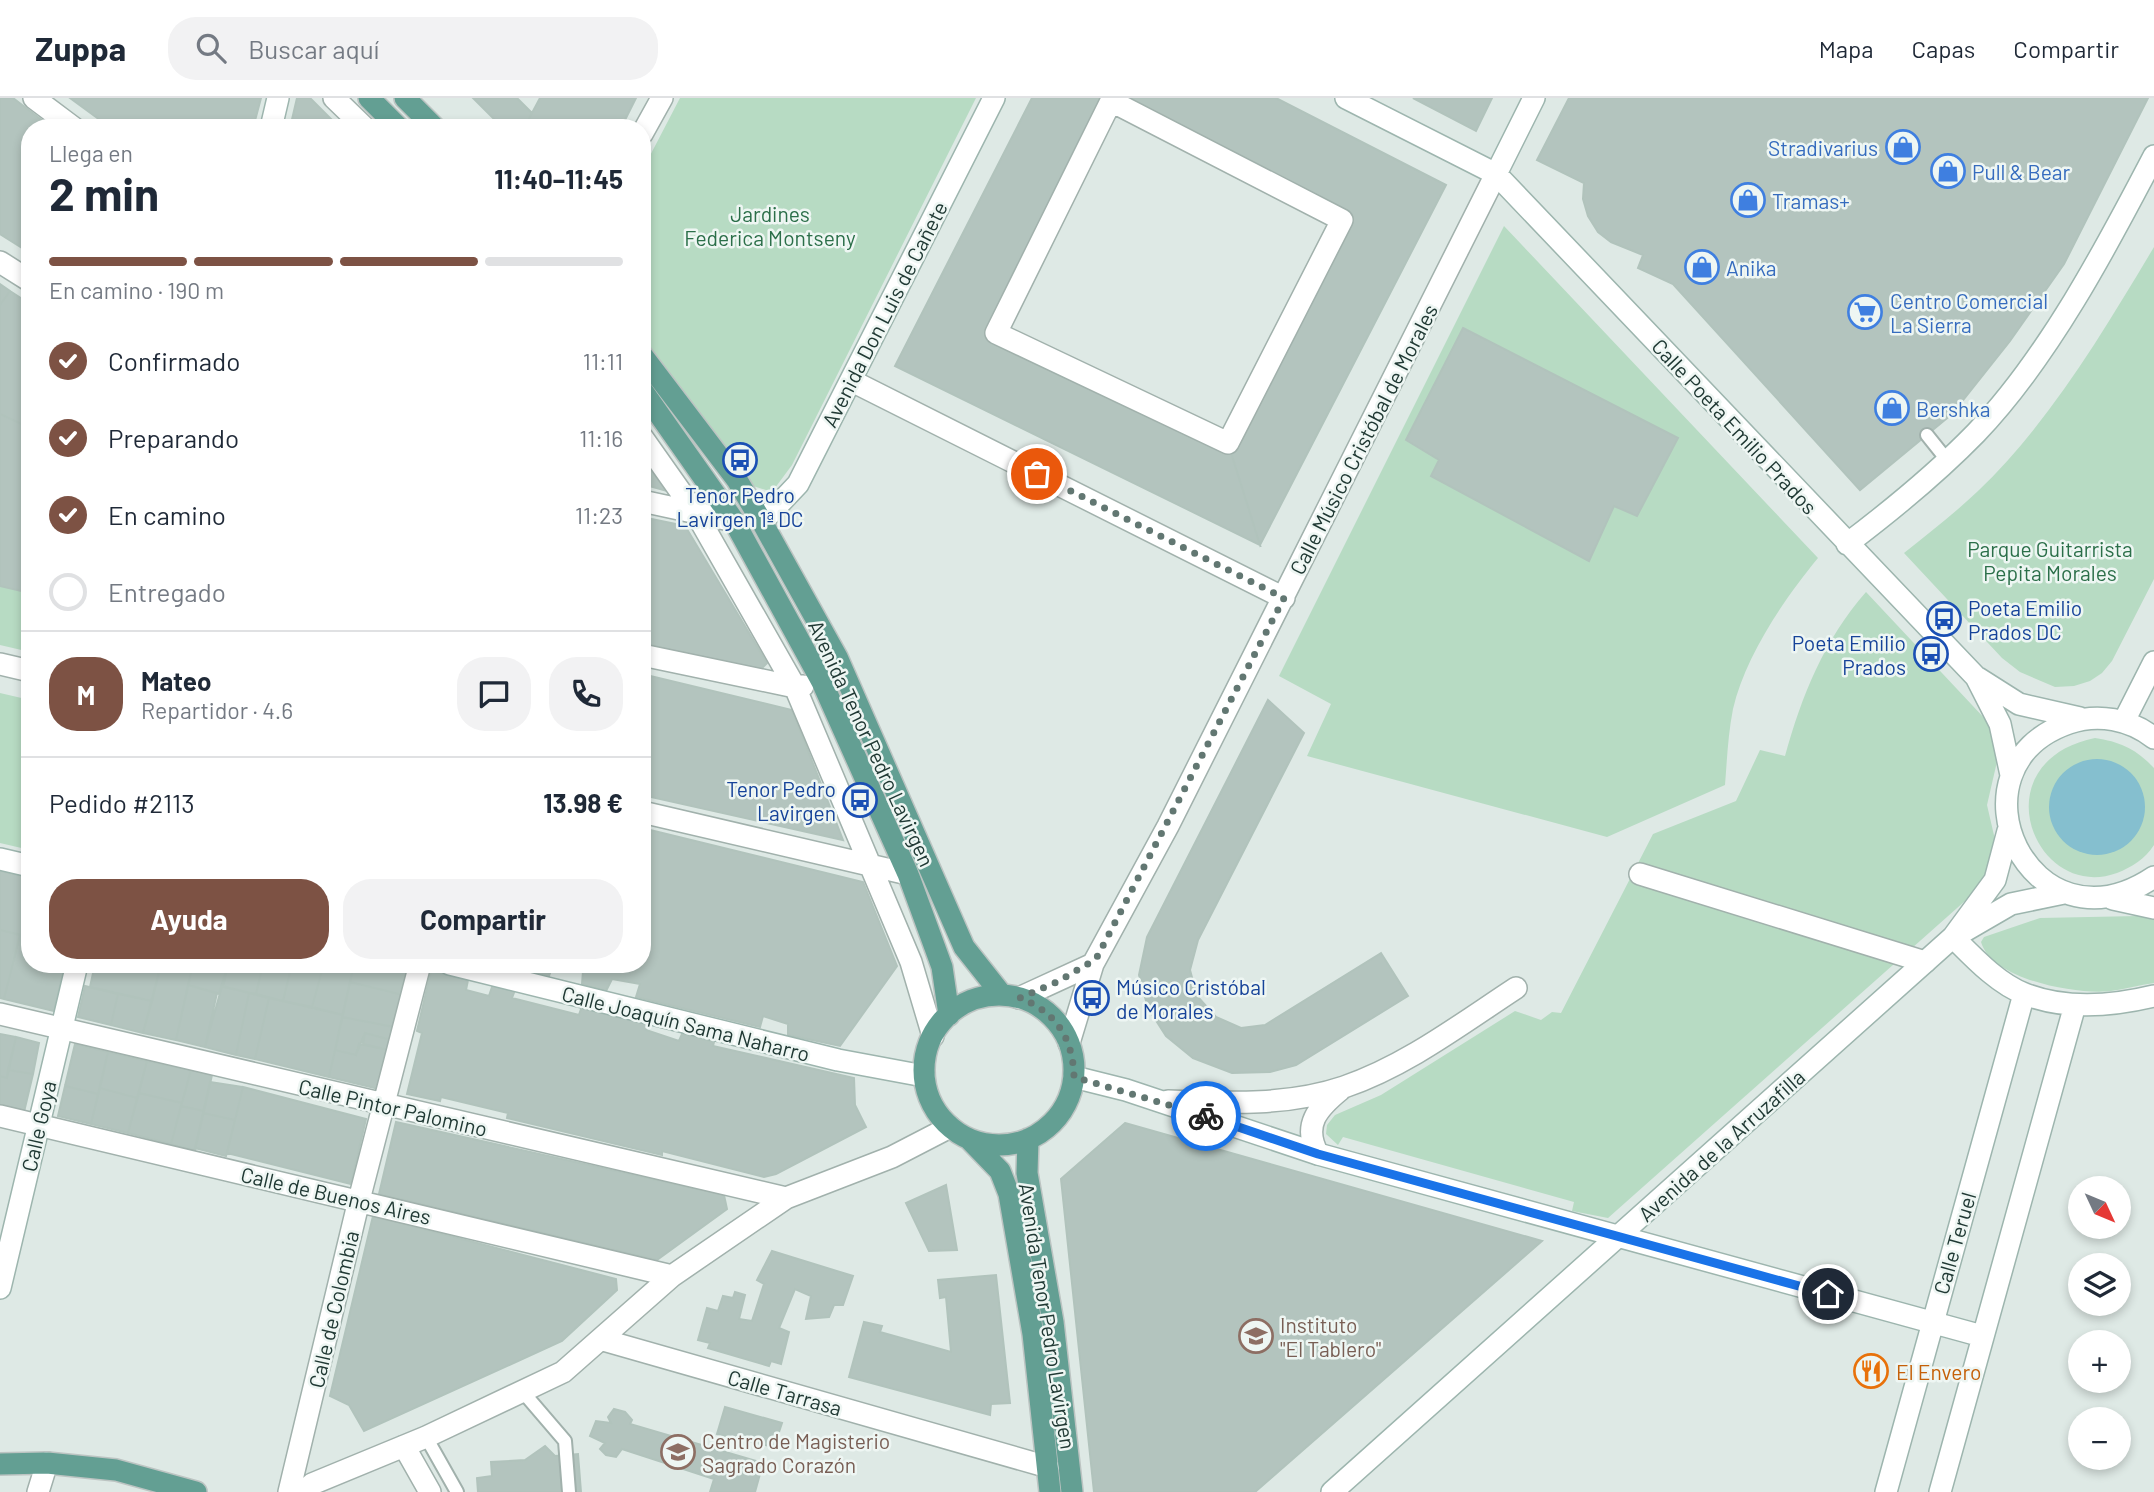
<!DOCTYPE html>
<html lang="es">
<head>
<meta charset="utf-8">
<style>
	:root { --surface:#fff; --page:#f2f2f3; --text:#1f2937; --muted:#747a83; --line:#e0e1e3; --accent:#7d5244 }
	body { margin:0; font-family:Barlow,sans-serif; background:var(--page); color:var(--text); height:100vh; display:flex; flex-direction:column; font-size:26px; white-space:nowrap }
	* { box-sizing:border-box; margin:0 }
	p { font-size:23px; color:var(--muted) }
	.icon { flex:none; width:38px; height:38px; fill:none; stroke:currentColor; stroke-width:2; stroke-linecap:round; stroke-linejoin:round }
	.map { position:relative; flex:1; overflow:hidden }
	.details { position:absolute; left:21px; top:21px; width:630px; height:854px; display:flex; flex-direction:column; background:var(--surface); border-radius:28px; box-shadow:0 4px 10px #0003 }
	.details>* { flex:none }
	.needle { width:46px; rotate:134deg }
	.buttons { position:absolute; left:2068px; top:1078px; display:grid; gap:14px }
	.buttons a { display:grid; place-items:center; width:63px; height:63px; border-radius:50%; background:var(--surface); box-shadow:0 4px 10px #0003; font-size:35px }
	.pin { position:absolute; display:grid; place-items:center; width:60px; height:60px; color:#fff; margin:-30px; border:4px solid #fff; border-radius:50%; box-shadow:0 2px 7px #0007 }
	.courier { position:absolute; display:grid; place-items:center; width:70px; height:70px; margin:-35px; border:5px solid #1a73e8; border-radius:50%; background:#fff; color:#222; box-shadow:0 2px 9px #0007 }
	.head em { font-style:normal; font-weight:700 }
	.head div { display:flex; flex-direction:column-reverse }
	.head { display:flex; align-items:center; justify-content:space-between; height:119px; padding:0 28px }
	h1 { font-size:46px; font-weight:700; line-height:52px }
	.bar { display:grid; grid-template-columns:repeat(4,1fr); gap:10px 7px; align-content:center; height:84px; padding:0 28px }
	.bar i { height:9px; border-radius:5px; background:var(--line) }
	.bar .current { background:var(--accent) }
	.bar p { grid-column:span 4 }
	.line { display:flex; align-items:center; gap:18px; padding:0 28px; border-top:2px solid var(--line) }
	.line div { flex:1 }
	.round { display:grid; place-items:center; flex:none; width:74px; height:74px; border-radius:28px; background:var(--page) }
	ol { padding:0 28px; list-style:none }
	li { display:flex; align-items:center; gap:21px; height:77px }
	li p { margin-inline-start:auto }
	li .icon { padding:7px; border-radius:50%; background:var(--accent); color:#fff; stroke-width:4 }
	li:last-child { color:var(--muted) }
	li i { width:38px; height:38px; border:4px solid var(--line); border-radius:50% }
	.button { display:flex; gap:14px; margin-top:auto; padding:14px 28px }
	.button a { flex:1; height:80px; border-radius:28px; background:var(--accent); color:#fff; font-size:28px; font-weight:700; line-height:80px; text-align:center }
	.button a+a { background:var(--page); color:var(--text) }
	header { display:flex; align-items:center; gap:42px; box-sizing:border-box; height:98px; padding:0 35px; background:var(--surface); border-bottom:2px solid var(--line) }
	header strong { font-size:33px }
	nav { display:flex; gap:38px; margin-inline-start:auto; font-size:24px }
	.search { width:490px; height:63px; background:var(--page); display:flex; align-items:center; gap:18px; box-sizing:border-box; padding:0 24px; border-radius:28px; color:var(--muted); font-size:26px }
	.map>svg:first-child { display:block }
	.green { fill:#b7dbc3 }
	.water { fill:#85bfcf }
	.building { fill:#b3c4be; stroke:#b1c3bc; stroke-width:2 }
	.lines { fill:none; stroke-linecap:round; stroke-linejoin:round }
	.lane-casing { stroke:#a1b1ac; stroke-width:16 }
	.street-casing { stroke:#a1b1ac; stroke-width:24 }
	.secondary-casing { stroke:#9db5ae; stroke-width:24 }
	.primary-casing { stroke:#bcc4c2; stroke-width:24 }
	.lane { stroke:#fff; stroke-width:12 }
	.street { stroke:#fff; stroke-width:21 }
	.secondary { stroke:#fff; stroke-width:21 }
	.primary { stroke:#639f93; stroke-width:21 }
	.done { stroke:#627772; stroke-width:7; stroke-dasharray:0 12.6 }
	.route { stroke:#1a73e8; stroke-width:9 }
	.labels { text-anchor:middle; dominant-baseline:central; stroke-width:5; stroke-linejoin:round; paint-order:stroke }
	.shop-label { font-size:21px; fill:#366cbe; stroke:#eef6f3; text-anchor:start }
	.park-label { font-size:21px; fill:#2b6f49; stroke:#eef6f3 }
	.street-label { font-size:21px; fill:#203934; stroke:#eef6f3 }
	.transit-label { font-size:21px; fill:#164399; stroke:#eef6f3; text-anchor:start }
	.education-label { font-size:21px; fill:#785e54; stroke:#eef6f3; text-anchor:start }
	.food-label { font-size:21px; fill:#c56008; stroke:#eef6f3; text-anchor:start }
</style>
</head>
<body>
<header>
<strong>Zuppa</strong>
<div class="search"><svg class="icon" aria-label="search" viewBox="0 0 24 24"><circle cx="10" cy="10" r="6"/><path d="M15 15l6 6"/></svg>Buscar aquí</div>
<nav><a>Mapa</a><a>Capas</a><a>Compartir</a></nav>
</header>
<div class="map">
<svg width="2154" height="1394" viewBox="0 0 2154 1394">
	<rect width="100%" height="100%" fill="#dee9e5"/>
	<path class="green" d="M680,0H976L792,367L772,394L753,388L642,239V73Z
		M1504,128L1818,460C1784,501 1745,559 1733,611C1728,636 1727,662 1725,687L1607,739L1307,658L1331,606L1279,578Z
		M2154,149V481L2112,563L2102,575L2090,583L2074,588L2055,589L2020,574L2002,560L1904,455C1929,435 1955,415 1978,393C2050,324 2103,234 2154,149Z
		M0,488L30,495V554L0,547Z
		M1866,494L1987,623L1996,638L1999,655L1987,707L1996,746L1987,779L1974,795L1608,1120L1572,1113L1574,1104L1343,1039L1338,1047L1326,1036L1327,1027L1335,1017L1381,997L1515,913L1541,922L1552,914L1561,915L1653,736L1736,703L1760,652L1785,658C1802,597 1824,542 1866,494Z
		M0,595L30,602V752L0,745Z
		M2095,640C2121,644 2136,651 2154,670V747C2145,761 2132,769 2117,775C2034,805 1979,664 2095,640Z
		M2138,818L2154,822V885C2140,887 2125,891 2111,893C2077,897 1992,882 1981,844L1984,839L2040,820Z"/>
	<path class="water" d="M2049 709a48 48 0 1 1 96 0a48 48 0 1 1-96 0Z"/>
	<path class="building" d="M0,0H13L52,30H30V155L0,136Z
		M70,0H261L253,30H111Z
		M297,0H310L340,30H290Z
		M473,0H517L532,15L524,30H503Z
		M540,0H636L621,30H524Z
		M1032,0H1111L996,235L1228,345L1260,447L895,268Z
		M1111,0H1276L1446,87L1260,447L1228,345L1342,122Z
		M1413,0H1492L1476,33Z
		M1569,0H2148L2064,166L2010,243L1952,316L1860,392L1673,186L1638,170L1643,157L1611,144L1598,134L1588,118L1583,101L1584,85L1537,62Z
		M0,186L10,193L0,207Z
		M10,193L30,206V330L0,316V207Z
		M1463,230L1678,340L1637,418L1614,408L1589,463L1431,378L1439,362L1406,342Z
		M0,316L30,330V495L0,488Z
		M642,361L667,393L642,386Z
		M642,419L685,428L767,565L760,572L642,545Z
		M642,576L792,612L843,742L642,697Z
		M1268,602L1304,635L1198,842L1190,872L1197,898L1216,919L1241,930L1265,927L1381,855L1408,898L1296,967L1270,974L1232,975L1193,960L1166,938L1148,910L1139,877L1147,839Z
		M642,730L863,784L897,868L840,948L788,937V926L763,918L760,929L636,899L640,886L612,881L606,893L582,886L583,873L553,866L549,878L524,873L526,866H642Z
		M0,773L30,780V839L0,832Z
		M0,832L20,837L4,901L0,900Z
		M20,837L30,839V866H65L54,913L4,901Z
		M95,866H161L152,903L90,889Z
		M161,866H193L176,942L143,935Z
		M193,866H228L219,896L188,887Z
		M228,866H263L256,896L223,889Z
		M263,866H292L283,903L256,896Z
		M292,866H324L312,909L283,903Z
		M324,866H354L343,917L312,909Z
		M354,866H410L403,897L350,884Z
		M431,873L468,882L466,892L489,898L493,886L515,892L512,900L579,917L582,908L649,924L646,932L679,943L682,936L714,944L713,948L854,980L855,1007L866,1029L776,1076L764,1079L662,1053V1057L507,1020L508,1015L441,999L440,1003L407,996L422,935L417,933Z
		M350,884L403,897L394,929L342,919Z
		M188,887L217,895L205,949L176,942Z
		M85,888L118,896L111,927L78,919Z
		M222,888L249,895L236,957L205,949Z
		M249,895L269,900L255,961L236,957Z
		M118,896L152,903L143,935L111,927Z
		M269,900L343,917L329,979L255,961Z
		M342,919L394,929L391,942L365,935L356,957L335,952Z
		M365,935L391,942L389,952L363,946Z
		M0,936L16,939L7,980L0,978Z
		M16,939L39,945L33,976L8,972Z
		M75,946L108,954L98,996L65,988Z
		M359,946L389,952L379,991L329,979L335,952L356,957Z
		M108,954L147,963L137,1000L100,990Z
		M147,963L191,972L182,1005L139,995Z
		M8,972L33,976L24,1014L0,1008V978L7,980Z
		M191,972L212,977L204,1013L181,1008Z
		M210,984L243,989L235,1022L203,1015Z
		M65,988L98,996L91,1026L58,1018Z
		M243,989L366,1021L351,1086L227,1055Z
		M100,990L137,1000L128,1035L91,1026Z
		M139,995L182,1005L171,1046L128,1035Z
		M181,1008L204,1013L195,1052L171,1046Z
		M203,1015L235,1022L226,1058L195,1050Z
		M396,1024L724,1097L727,1111L657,1162L379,1096Z
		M1125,1025L1542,1143L1255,1394H1094L1061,1081Z
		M946,1087L957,1152L929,1153L906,1105Z
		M373,1118L616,1181L617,1192L562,1243L364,1333L349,1307L330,1298Z
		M772,1153L853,1178L843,1207H834L829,1219L806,1221L811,1198L795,1191L779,1230L789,1234L781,1266L771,1263L769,1268L708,1250L710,1245L698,1242L707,1210L718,1213L723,1198L733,1200L735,1194L745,1197L739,1221L752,1223L764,1186L757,1182Z
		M996,1177L1010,1305L991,1306L990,1317L849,1279L864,1224L882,1228L880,1234L951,1254L946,1199L940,1200L938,1182Z
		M725,1309L782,1325L774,1349L717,1336Z
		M614,1311L625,1314L632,1322L630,1326L763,1365L755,1394H710L714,1381L622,1351L616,1359L606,1357L600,1351L605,1345L590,1338L596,1323L611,1325L608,1319Z
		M545,1348L555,1358L578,1356L581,1394H478L477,1380L492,1378L491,1364L525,1362Z"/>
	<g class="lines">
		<g class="lane-casing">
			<path id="lane" d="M1927,337L1947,362
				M523,1294L565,1343L569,1394
				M426,1339L457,1394"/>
		</g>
		<g class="street-casing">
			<path id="street" d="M34,0L74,30
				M334,0L365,30
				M1111,3L1342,122L1228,345L996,235Z
				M642,36L662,0
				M0,164L30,183
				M852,283L1284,500
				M642,339L697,417L795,589L911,864L933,938
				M642,403L734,423
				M642,557L795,589L803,588
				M0,566L30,573
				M642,714L908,776
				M1640,776L1925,864
				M1019,900L1093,866
				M0,916L786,1100
				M1069,945L1093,866L1168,728L1496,76
				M1168,1003C1226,1005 1288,1008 1344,989C1406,968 1461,926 1516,890
				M0,1018L672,1178
				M1318,1056C1302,1027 1318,1010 1340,992
				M603,1242L1048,1369
				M404,1348L430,1394
				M38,1394L47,1365
				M289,1394L359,1102L420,866
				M303,1394L312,1386L426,1339L563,1274L672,1178L786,1100L892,1059L950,1029"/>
		</g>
		<g class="secondary-casing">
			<path id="secondary" d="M1346,0L1496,76L1976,579L2000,626L2011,677
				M271,30L278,0
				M1496,76L1534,0
				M762,424L798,386L994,0
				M1847,446C1892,412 1936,376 1976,335C2048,260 2106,150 2154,58
				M1978,580L2019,606L2080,620
				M2124,623L2154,564
				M2154,640C2130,621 2098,615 2069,625C1941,669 2030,862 2154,779
				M0,761L30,768
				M2113,801L2154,810
				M1961,835L2011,806L2064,795
				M1953,839C1973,859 1998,886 2025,896C2066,912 2113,908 2154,898
				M450,866L838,962L924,978
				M1074,979L1126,992L1318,1056L1982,1238
				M0,1190L77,866
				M1332,1394L1953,839L1995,782L2008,733
				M1886,1394L2024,896
				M1940,1394L2075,907"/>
		</g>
		<g class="primary-casing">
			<path id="primary" d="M369,0L399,30
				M405,0L435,30
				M642,257L737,382L762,424L837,559L964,849L1002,897
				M642,292L734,423L822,584L908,776L942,869L949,917
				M924 972a75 75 0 1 1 150 0a75 75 0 1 1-150 0Z
				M1028,1041L1027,1075L1053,1224L1072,1394
				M970,1042L1000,1073L1009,1096L1033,1236L1050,1394
				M0,1366L47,1365L116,1372L196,1394"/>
		</g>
		<use href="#lane" class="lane"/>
		<use href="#street" class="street"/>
		<use href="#secondary" class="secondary"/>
		<use href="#primary" class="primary"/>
	</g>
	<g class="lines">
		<path class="done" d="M1037,376L1284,500L1096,861L1057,884L1020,900C1056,914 1073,940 1074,979L1206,1018"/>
		<path class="route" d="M1206,1018L1318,1056L1828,1196"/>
	</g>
	<defs>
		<g id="shop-ring" transform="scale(1.75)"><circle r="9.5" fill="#eef6f3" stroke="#3f7fe0" stroke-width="1.5"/><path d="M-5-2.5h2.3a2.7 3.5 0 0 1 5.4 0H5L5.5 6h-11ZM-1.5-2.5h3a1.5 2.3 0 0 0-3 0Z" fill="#3f7fe0"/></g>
		<g id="supermarket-ring" transform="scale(1.75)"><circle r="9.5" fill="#eef6f3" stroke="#3f7fe0" stroke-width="1.5"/><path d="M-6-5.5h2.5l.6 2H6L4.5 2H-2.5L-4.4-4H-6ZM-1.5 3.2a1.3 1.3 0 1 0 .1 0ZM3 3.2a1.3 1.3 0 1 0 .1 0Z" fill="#3f7fe0"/></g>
		<g id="bus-ring" transform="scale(1.75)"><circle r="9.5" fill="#eef6f3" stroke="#1a4fb4" stroke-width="1.5"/><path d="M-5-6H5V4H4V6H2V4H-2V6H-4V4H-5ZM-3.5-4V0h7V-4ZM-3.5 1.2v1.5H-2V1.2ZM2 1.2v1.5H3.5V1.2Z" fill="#1a4fb4"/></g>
		<g id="school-ring" transform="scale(1.75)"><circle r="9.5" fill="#eef6f3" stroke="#8d6e63" stroke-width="1.5"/><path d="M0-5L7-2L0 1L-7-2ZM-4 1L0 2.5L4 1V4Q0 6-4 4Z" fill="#8d6e63"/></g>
		<g id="restaurant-ring" transform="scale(1.75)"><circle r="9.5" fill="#eef6f3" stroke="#e8710a" stroke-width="1.5"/><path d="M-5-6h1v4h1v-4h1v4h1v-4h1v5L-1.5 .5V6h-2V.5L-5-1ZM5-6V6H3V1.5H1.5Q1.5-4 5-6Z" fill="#e8710a"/></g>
		<g id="university-ring" transform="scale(1.75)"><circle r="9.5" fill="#eef6f3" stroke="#8d6e63" stroke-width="1.5"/><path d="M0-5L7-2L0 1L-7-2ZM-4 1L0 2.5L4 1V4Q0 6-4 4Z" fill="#8d6e63"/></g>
	</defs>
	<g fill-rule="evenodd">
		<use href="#shop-ring" x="1903" y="49"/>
		<use href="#shop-ring" x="1948" y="73"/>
		<use href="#shop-ring" x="1748" y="102"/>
		<use href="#shop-ring" x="1702" y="169"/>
		<use href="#supermarket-ring" x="1865" y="214"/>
		<use href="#shop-ring" x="1892" y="310"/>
		<use href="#bus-ring" x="740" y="362"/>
		<use href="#bus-ring" x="1944" y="521"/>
		<use href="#bus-ring" x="1931" y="556"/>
		<use href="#bus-ring" x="860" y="702"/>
		<use href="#bus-ring" x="1092" y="900"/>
		<use href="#school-ring" x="1256" y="1238"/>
		<use href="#restaurant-ring" x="1871" y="1273"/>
		<use href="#university-ring" x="678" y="1354"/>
	</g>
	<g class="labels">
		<g class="shop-label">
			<text x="1878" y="49" text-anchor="end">Stradivarius</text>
			<text x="1972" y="73">Pull &amp; Bear</text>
			<text x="1772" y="102">Tramas+</text>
			<text x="1726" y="169">Anika</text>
			<text x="1890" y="202">Centro Comercial<tspan x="1890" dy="24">La Sierra</tspan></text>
			<text x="1916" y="310">Bershka</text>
		</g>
		<g class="park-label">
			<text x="770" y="115">Jardines<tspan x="770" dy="24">Federica Montseny</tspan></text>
			<text x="2050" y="450">Parque Guitarrista<tspan x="2050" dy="24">Pepita Morales</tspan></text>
		</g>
		<g class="street-label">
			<text transform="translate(884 216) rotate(-63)">Avenida Don Luis de Cañete</text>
			<text transform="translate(1735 328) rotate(47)">Calle Poeta Emilio Prados</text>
			<text transform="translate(1363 341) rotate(-63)">Calle Músico Cristóbal de Morales</text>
			<text transform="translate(872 645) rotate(65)">Avenida Tenor Pedro Lavirgen</text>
			<text transform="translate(686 925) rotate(14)">Calle Joaquín Sama Naharro</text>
			<text transform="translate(393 1009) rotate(13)">Calle Pintor Palomino</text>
			<text transform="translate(38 1028) rotate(-77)">Calle Goya</text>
			<text transform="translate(1721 1047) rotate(-42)">Avenida de la Arruzafilla</text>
			<text transform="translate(336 1097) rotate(13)">Calle de Buenos Aires</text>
			<text transform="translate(1954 1145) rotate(-74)">Calle Teruel</text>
			<text transform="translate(333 1211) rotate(-77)">Calle de Colombia</text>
			<text transform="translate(1048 1218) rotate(81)">Avenida Tenor Pedro Lavirgen</text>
			<text transform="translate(785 1294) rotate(16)">Calle Tarrasa</text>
		</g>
		<g class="transit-label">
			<text x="740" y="396" text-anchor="middle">Tenor Pedro<tspan x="740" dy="24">Lavirgen 1ª DC</tspan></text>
			<text x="1968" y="509">Poeta Emilio<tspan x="1968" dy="24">Prados DC</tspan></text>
			<text x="1906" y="544" text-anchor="end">Poeta Emilio<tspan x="1906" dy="24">Prados</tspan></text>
			<text x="836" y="690" text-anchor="end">Tenor Pedro<tspan x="836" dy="24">Lavirgen</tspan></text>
			<text x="1116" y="888">Músico Cristóbal<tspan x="1116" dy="24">de Morales</tspan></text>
		</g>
		<g class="education-label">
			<text x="1280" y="1226">Instituto<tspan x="1280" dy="24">"El Tablero"</tspan></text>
			<text x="702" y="1342">Centro de Magisterio<tspan x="702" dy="24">Sagrado Corazón</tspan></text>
		</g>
		<g class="food-label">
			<text x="1896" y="1273">El Envero</text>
		</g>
	</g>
</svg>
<div class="buttons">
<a><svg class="needle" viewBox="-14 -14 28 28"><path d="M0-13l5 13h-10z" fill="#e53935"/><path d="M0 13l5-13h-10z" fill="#747a83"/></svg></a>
<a><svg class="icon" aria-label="layers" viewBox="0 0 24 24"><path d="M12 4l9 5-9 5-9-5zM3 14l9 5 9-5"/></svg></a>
<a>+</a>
<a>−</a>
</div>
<div class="pin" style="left:1037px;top:376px;background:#ea580c"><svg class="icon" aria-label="bag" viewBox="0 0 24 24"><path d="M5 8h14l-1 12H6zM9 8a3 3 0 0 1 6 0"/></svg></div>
<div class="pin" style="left:1828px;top:1196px;background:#1f2937"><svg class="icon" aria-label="home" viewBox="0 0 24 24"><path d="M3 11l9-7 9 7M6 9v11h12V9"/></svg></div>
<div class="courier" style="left:1206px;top:1018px"><svg class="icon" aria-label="bike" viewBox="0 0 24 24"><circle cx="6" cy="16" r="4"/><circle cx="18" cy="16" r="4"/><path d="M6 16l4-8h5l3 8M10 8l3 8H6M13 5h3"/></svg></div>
<section class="details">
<div class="head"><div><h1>2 min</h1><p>Llega en</p></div><em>11:40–11:45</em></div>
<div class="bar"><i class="current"></i><i class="current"></i><i class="current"></i><i></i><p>En camino · 190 m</p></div>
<ol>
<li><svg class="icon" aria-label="check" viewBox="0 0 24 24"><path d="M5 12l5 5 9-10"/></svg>Confirmado<p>11:11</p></li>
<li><svg class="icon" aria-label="check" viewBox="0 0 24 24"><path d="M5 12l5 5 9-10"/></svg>Preparando<p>11:16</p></li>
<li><svg class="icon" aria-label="check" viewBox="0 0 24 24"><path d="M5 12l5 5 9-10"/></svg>En camino<p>11:23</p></li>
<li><i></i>Entregado</li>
</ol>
<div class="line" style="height:126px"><b class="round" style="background:var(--accent);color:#fff">M</b><div><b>Mateo</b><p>Repartidor · 4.6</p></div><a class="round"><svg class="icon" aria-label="chat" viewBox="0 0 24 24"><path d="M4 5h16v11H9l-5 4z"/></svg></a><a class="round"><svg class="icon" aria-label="phone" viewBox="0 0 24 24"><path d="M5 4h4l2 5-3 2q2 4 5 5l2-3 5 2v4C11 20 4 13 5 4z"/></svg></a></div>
<div class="line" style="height:91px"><div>Pedido #2113</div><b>13.98 €</b></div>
<div class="button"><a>Ayuda</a><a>Compartir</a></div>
</section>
</div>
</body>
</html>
